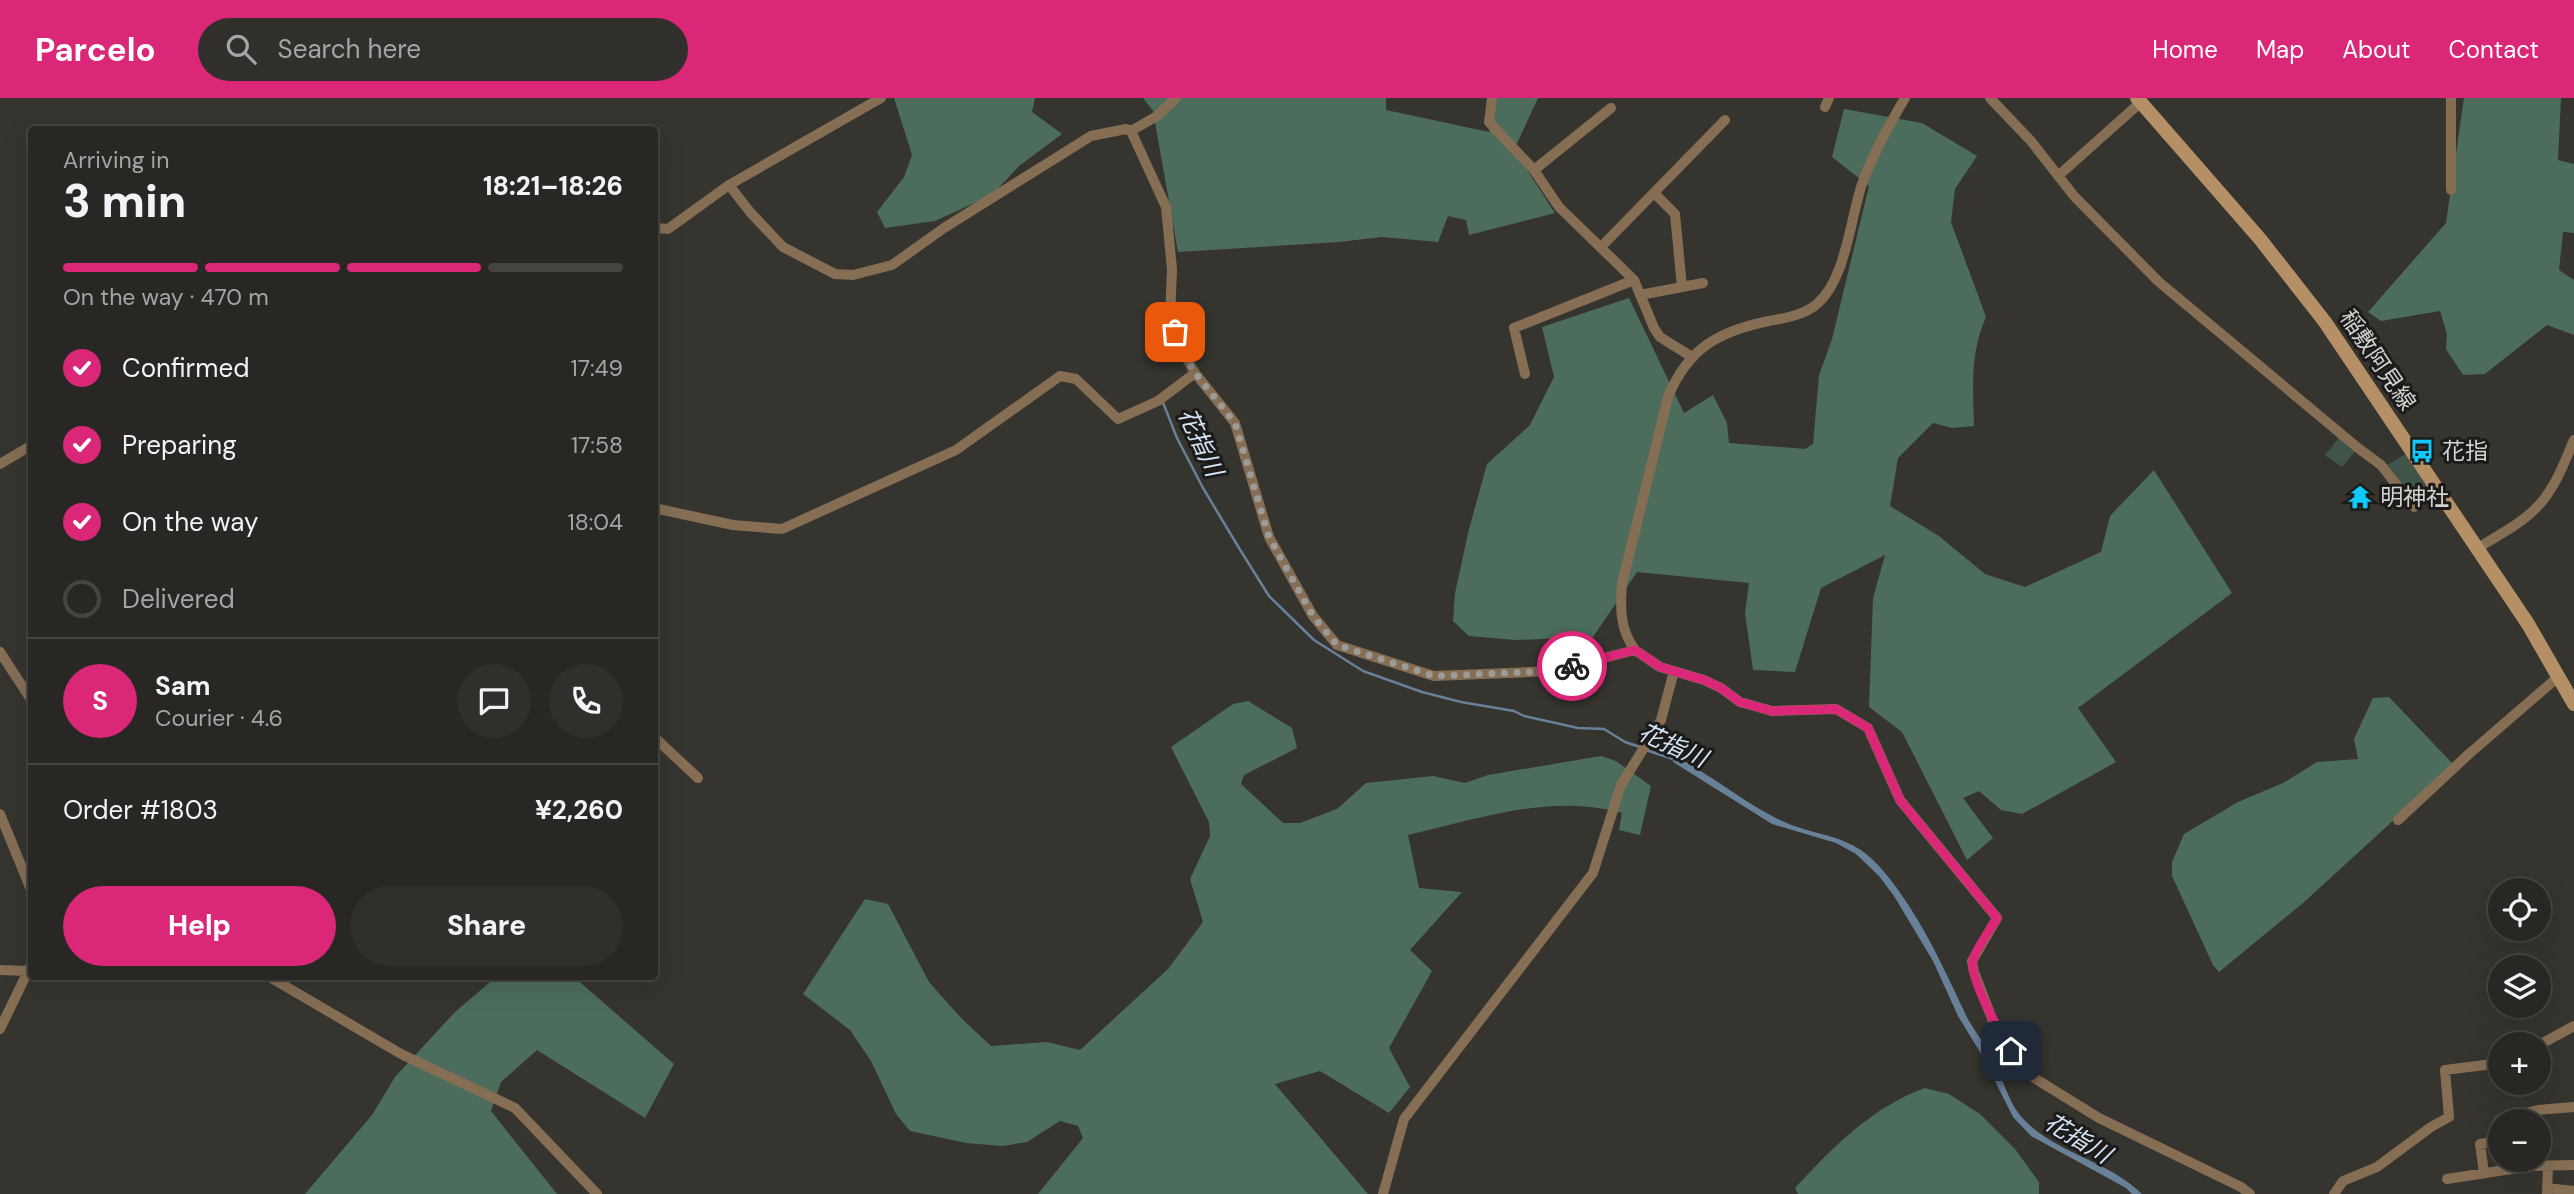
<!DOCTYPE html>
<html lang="en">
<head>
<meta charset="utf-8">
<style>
	:root { --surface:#282723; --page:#302f2b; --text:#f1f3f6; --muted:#a5a5a6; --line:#444441; --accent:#db2777 }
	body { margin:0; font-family:"DM Sans","Noto Sans JP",sans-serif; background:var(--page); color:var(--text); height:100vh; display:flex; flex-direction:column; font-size:26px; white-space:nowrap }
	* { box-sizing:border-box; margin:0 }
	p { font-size:23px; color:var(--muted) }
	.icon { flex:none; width:38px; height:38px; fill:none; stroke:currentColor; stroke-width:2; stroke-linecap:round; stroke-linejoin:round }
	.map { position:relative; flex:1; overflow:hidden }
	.details { position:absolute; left:28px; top:28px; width:630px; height:854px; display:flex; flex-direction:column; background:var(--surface); border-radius:7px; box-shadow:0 7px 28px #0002,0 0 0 2px var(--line) }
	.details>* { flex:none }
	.buttons { position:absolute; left:2488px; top:780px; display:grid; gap:14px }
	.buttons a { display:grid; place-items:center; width:63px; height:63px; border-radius:50%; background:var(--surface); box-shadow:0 7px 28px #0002,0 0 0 2px var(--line); font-size:35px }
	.pin { position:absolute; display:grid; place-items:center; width:60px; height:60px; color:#fff; margin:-30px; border-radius:14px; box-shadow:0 4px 10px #0006 }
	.courier { position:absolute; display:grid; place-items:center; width:70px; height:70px; margin:-35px; border:5px solid #db2777; border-radius:50%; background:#fff; color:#222; box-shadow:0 2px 9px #0007 }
	.headline em { font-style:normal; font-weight:800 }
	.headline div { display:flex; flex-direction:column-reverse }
	.headline { display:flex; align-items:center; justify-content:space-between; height:119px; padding:0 35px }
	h1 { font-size:46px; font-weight:800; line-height:52px }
	.bar { display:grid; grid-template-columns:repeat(4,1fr); gap:10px 7px; align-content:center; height:84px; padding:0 35px }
	.bar i { height:9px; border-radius:5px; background:var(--line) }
	.bar .selected { background:var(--accent) }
	.bar p { grid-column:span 4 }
	.line { display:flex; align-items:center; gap:18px; padding:0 35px; border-top:2px solid var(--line) }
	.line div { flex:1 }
	.round { display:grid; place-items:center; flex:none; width:74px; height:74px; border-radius:37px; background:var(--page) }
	ol { padding:0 35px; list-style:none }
	li { display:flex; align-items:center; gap:21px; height:77px }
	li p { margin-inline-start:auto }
	li .icon { padding:7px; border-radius:50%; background:var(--accent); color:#fff; stroke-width:4 }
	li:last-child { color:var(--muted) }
	li i { width:38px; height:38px; border:4px solid var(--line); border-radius:50% }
	.button { display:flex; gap:14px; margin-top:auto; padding:14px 35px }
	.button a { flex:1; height:80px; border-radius:42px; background:var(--accent); color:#fff; font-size:28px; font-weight:800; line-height:80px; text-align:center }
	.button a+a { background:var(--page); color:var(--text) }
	header { display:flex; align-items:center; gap:42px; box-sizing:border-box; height:98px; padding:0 35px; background:var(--accent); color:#fff }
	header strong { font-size:33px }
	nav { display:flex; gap:38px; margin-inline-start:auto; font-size:24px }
	.search { width:490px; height:63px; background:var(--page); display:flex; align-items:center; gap:18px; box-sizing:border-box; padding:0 24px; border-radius:38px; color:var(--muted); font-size:26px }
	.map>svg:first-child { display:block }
	.green { fill:#40544a }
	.forest { fill:#4c6d5c }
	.water { fill:#688098 }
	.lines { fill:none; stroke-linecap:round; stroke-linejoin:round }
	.stream { stroke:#688098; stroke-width:2.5 }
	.minor { stroke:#866e55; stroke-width:10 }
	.secondary { stroke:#b58f65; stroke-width:14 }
	.done { stroke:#9b9b97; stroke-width:7; stroke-dasharray:0 12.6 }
	.route { stroke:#db2777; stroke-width:9 }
	.labels { text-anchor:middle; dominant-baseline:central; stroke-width:6; stroke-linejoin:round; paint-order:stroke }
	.street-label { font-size:23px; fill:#d2d2cf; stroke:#1c1b19 }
	.poi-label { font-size:23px; fill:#d2d2cf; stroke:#1c1b19; text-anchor:start }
	.water-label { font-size:24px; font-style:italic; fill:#d3e5f6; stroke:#1c1b19 }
</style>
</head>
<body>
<header>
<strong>Parcelo</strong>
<div class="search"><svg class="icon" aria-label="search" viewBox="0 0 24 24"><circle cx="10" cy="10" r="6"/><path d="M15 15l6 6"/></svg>Search here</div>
<nav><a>Home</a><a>Map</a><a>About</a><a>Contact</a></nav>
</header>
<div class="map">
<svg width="2574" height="1096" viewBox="0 0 2574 1096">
	<rect width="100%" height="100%" fill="#35342f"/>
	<path class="green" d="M2341,337L2358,350L2342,369L2325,357Z
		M2407,355L2436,399L2416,406L2387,367Z"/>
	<path class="forest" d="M894,0H1035L1032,14L1062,36L1019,68L992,97L935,123L885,130L877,114L904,79L912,57Z
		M1143,0H1386V12L1489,34L1495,0H1538L1514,52L1555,115L1469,137L1466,122L1448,118L1438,144L1382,139L1339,144L1178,154L1153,13Z
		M2464,0H2561L2558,62L2574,66V135L2563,134L2559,172L2574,182V237L2547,227L2485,276L2463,277L2446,251L2447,236L2440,213L2381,223L2368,214L2446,125Z
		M1844,11L1922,25L1977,58L1955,91L1951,124L1986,219C1970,255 1973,289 1974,328L1952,330L1933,325L1898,360L1890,408L1939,438L1985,476L2025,489L2101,454L2110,418L2154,372L2232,495L2078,610L2116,664L2022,716L2001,712L1979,693L1963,700L1993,740L1967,762L1902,634L1869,609L1873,500L1885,457L1821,490L1795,574L1753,572L1745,515L1749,485L1637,474L1593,539L1516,542L1469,538L1453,523L1455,495L1469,431L1487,366L1530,327L1554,279L1542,229L1629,200L1684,315L1713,297L1727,325L1729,345L1805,351L1813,346L1819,277L1832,241L1869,88L1832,59Z
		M2389,599L2454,667L2303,805L2219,874L2213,867L2172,778V764L2184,736L2238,704L2283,685L2317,664L2358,661L2354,641L2373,600Z
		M1248,603L1292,630L1297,650L1244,677L1241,686L1283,725H1300L1337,711L1366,685L1433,678L1465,685L1488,677L1601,658L1616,663L1651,688L1640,737L1619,732L1622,715C1551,695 1478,721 1408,737L1419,790L1462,794L1410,852L1432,873L1389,950L1410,989L1389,1015L1320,973L1275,986L1368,1096H1038L1083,1040L1078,1028L1060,1023L1027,1044L1003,1048L966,1045L910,1033L896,1016L871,963L850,932L803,896L865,801L888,806L929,884L961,920L991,948L1047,944L1080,952L1168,871L1203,824L1190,781L1210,738L1209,724L1171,649L1233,606Z
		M496,879H574L674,966L645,1020L537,952L501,984L491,1013L557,1096H305L372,1017L395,979L455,914Z
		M1925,990L1949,996L1980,1016L2015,1051L2039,1084V1096H1798L1795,1090C1833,1049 1872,1009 1925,990Z"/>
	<path class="water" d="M1674,658C1709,675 1739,701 1774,719C1816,742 1850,731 1885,775C1919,816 1942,866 1964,913C1971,929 1983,943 1992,958C2001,976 2007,1000 2019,1016C2051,1055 2107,1061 2142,1096H2132L2126,1090L2031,1038L2013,1019L1983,959L1958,918L1933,863L1894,798L1879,778L1856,756L1836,745L1772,726L1673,664Z"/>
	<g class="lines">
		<path class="stream" d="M1162,302L1177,340L1203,390L1239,450L1269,498L1314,542L1363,573L1422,594L1461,604L1514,613L1524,618L1578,630L1604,631L1625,644L1640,649
			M1646,652L1676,662"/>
		<path class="minor" d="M1492,0L1489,24L1534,72L1559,109L1634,182
			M1990,0L2031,43L2074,98L2159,184L2358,350L2381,367L2414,409
			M2451,0V92
			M1825,9L1829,0
			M1131,33L1157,18L1176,0
			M1534,72L1611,10
			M2058,78L2141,4
			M729,87L881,0
			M1654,95L1675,116L1682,189
			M654,130L668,131L729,87L750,114L783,149L835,176L853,177L892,167L944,130L1091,38L1126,31L1131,33L1166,109L1172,171L1170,219L1180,249L1195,275L1235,325L1269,439L1313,518L1337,547L1434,578L1553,573L1635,552L1660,569L1704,582L1721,590L1740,604L1772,613L1836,611L1868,630L1900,702L1997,820L1972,863L1974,874L1996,931L2026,975L2099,1020L2241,1089L2250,1096
			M1601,149L1725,22
			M1640,197L1703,185
			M1525,276L1514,230L1634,182L1654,230L1660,239L1692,259
			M0,366L32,347
			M654,410L733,427L782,431L956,352L1060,278L1076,281L1118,321L1158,303L1195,275
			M2478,450C2498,437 2521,426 2537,409C2555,391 2564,365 2574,342
			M1635,552C1620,532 1620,510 1622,486L1668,299C1688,250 1719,233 1769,223C1786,220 1805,217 1818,205C1846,180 1850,122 1862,86C1873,56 1889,27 1905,0
			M0,554L32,603
			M654,639L698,680
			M0,716L32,794
			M2398,722L2470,655L2558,579
			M0,872L27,873
			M268,878L401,956L515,1010L597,1096
			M0,931L32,865
			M2539,947L2574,928
			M2501,1030L2499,1022L2538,1012L2574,1009
			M2484,1075L2480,1046L2501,1043
			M2447,1081L2531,1068L2574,1067
			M2547,1090L2574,1093
			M1383,1096L1404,1021L1593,775L1621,687L1661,622L1674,573
			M2334,1096L2343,1083L2377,1069L2431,1029L2449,1019L2445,972L2501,965
			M2547,1096L2548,1068"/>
		<path class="secondary" d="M2137,0L2260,141L2325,224L2528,526L2574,606"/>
	</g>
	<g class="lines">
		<path class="done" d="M1175,234L1180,249L1195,275L1235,325L1269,439L1313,518L1337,547L1434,578L1553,573L1572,568"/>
		<path class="route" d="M1572,568L1635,552L1660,569L1704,582L1721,590L1740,604L1772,613L1836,611L1868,630L1900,702L1997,820C1991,831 1975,851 1973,863C1969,879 2001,938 2011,953"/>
	</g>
	<defs>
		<g id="bus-bare" transform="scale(1.89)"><path d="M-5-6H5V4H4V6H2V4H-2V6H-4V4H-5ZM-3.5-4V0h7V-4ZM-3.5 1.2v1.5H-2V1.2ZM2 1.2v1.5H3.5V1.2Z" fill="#0fcafa" stroke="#1c1b19" stroke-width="2.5" paint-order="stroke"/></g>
		<g id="temple-bare" transform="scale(1.89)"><path d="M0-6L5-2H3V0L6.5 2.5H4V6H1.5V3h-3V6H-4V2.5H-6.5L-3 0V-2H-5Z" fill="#0fcafa" stroke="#1c1b19" stroke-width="2.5" paint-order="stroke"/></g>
	</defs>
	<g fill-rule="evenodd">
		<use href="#bus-bare" x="2422" y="353"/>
		<use href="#temple-bare" x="2360" y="399"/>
	</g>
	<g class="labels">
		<g class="street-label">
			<text transform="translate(2378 262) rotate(56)">稲敷阿見線</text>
		</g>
		<g class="poi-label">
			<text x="2442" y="353">花指</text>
			<text x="2380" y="399">明神社</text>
		</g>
		<g class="water-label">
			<text transform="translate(1201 344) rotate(65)">花指川</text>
			<text transform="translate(1673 647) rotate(24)">花指川</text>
			<text transform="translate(2078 1040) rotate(31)">花指川</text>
		</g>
	</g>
</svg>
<div class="buttons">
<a><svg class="icon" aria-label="locate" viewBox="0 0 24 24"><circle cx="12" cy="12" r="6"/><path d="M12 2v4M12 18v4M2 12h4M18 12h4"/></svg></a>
<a><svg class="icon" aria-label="layers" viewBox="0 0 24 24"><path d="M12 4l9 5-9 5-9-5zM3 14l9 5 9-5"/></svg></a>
<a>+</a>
<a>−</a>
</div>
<div class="pin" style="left:1175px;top:234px;background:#ea580c"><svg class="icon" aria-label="bag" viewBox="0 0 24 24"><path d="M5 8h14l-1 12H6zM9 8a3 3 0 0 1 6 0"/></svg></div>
<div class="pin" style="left:2011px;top:953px;background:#1f2937"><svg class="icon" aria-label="home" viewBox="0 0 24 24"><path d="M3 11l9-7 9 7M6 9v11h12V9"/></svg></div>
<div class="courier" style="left:1572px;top:568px"><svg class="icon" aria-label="bike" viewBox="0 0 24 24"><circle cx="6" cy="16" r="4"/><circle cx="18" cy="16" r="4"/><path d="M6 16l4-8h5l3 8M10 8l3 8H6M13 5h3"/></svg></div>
<section class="details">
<div class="headline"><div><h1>3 min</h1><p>Arriving in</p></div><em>18:21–18:26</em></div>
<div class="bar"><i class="selected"></i><i class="selected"></i><i class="selected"></i><i></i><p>On the way · 470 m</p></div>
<ol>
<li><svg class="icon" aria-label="check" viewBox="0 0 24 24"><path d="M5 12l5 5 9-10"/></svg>Confirmed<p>17:49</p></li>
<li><svg class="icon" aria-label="check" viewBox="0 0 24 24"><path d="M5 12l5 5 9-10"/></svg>Preparing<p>17:58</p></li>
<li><svg class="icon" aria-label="check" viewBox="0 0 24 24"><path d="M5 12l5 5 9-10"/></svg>On the way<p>18:04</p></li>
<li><i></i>Delivered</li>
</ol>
<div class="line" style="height:126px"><b class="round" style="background:var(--accent);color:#fff">S</b><div><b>Sam</b><p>Courier · 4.6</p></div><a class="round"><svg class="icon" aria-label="chat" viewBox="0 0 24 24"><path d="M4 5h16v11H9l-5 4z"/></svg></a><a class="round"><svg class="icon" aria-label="phone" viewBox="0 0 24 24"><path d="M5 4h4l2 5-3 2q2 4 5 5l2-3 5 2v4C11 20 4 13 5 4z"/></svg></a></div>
<div class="line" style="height:91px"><div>Order #1803</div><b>¥2,260</b></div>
<div class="button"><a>Help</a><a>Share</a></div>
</section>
</div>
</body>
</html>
